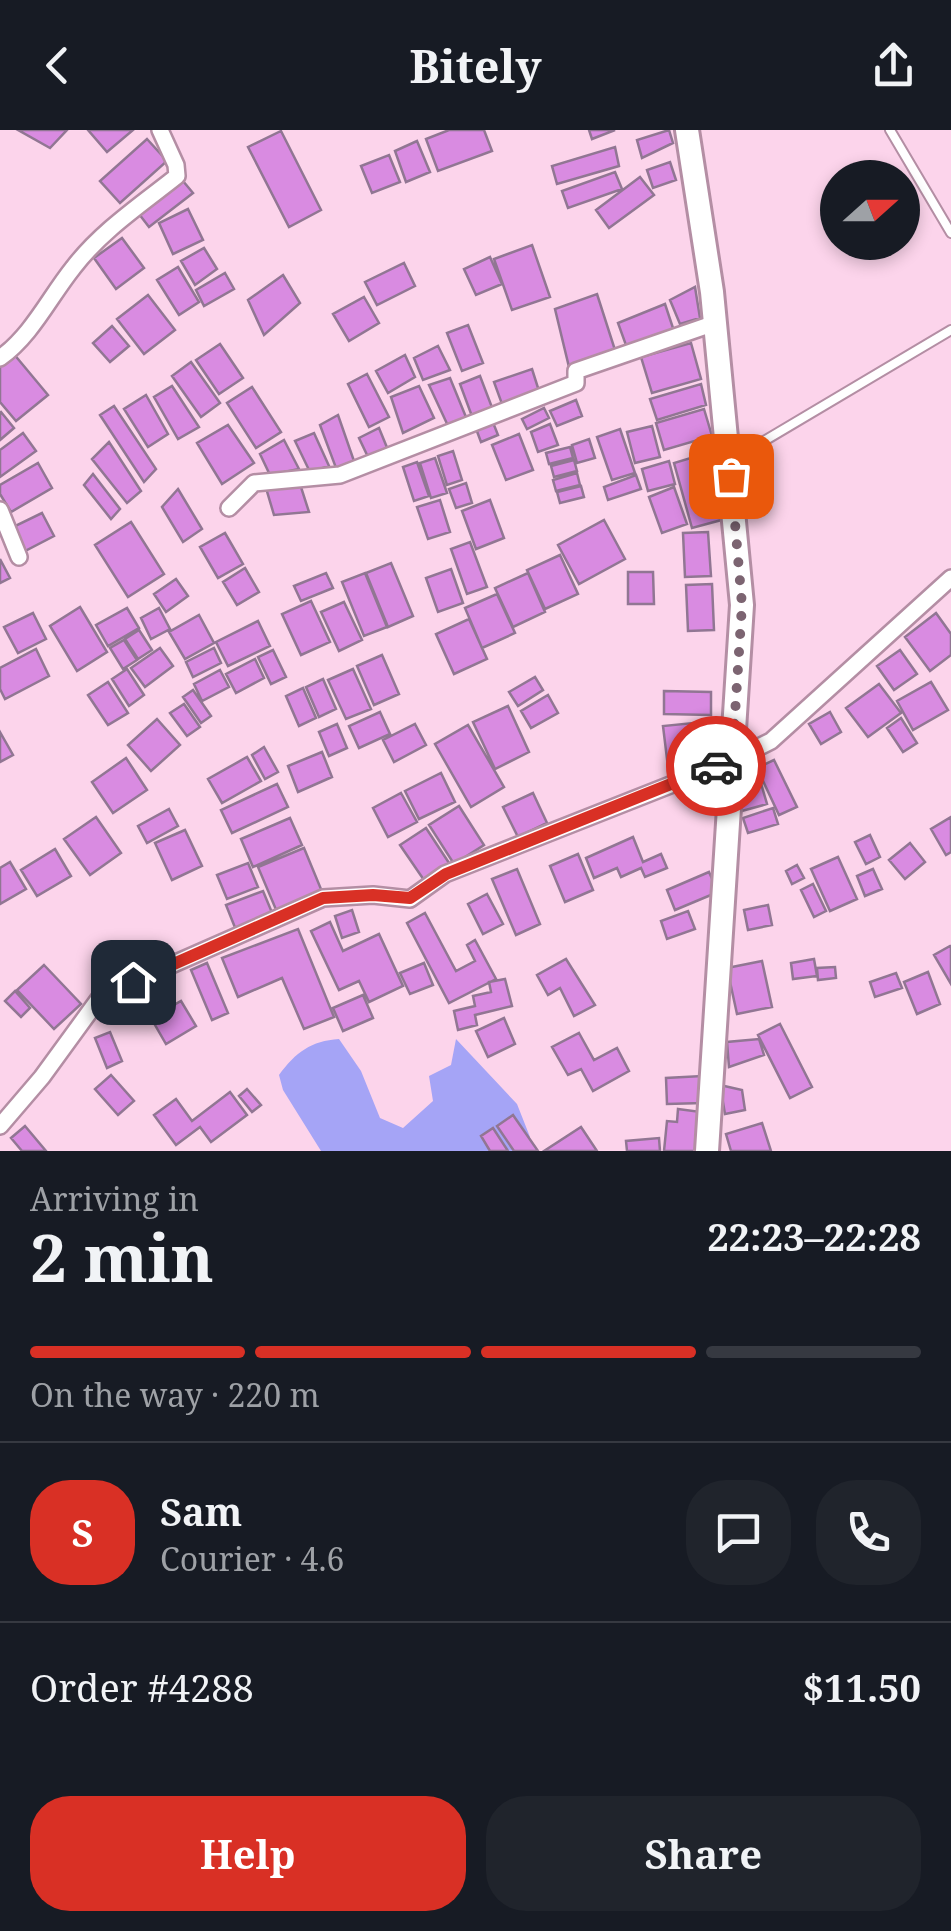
<!DOCTYPE html>
<html lang="en">
<head>
<meta charset="utf-8">
<style>
	:root { --surface:#171b24; --page:#20242c; --text:#f1f3f6; --muted:#9ea1a6; --line:#363941; --accent:#d93025 }
	body { margin:0; font-family:"Noto Serif",serif; background:var(--page); color:var(--text); height:100vh; display:flex; flex-direction:column; font-size:38px; white-space:nowrap }
	* { box-sizing:border-box; margin:0 }
	p { font-size:32px; color:var(--muted) }
	.icon { flex:none; width:55px; height:55px; fill:none; stroke:currentColor; stroke-width:2; stroke-linecap:round; stroke-linejoin:round }
	.map { position:relative; height:1021px; overflow:hidden }
	.drawer { display:flex; flex-direction:column; background:var(--surface); flex:1 }
	.drawer>* { flex:none }
	.needle { width:65px; rotate:69deg }
	.buttons { position:absolute; left:820px; top:30px; display:grid; gap:20px }
	.buttons a { display:grid; place-items:center; width:100px; height:100px; border-radius:50%; background:var(--surface); box-shadow:0 5px 15px #0003; font-size:50px }
	.pin { position:absolute; display:grid; place-items:center; width:85px; height:85px; color:#fff; margin:-42px; border-radius:20px; box-shadow:0 5px 15px #0006 }
	.courier { position:absolute; display:grid; place-items:center; width:100px; height:100px; margin:-50px; border:8px solid #d93025; border-radius:50%; background:#fff; color:#222; box-shadow:0 2px 12px #0007 }
	.summary em { font-style:normal; font-weight:700 }
	.summary div { display:flex; flex-direction:column-reverse }
	.summary { display:flex; align-items:center; justify-content:space-between; height:170px; padding:0 30px }
	h1 { font-size:65px; font-weight:700; line-height:75px }
	.bar { display:grid; grid-template-columns:repeat(4,1fr); gap:15px 10px; align-content:center; height:120px; padding:0 30px }
	.bar i { height:12px; border-radius:8px; background:var(--line) }
	.bar .active { background:var(--accent) }
	.bar p { grid-column:span 4 }
	.line { display:flex; align-items:center; gap:25px; padding:0 30px; border-top:2px solid var(--line) }
	.line div { flex:1 }
	.round { display:grid; place-items:center; flex:none; width:105px; height:105px; border-radius:40px; background:var(--page) }
	.action { display:flex; gap:20px; margin-top:auto; padding:20px 30px }
	.action a { flex:1; height:115px; border-radius:40px; background:var(--accent); color:#fff; font-size:40px; font-weight:700; line-height:115px; text-align:center }
	.action a+a { background:var(--page); color:var(--text) }
	header { display:flex; justify-content:space-between; align-items:center; height:130px; padding:0 30px; background:var(--surface); font-size:45px; font-weight:700 }
	.map>svg:first-child { display:block }
	.water { fill:#a5a4f6 }
	.building { fill:#d98be1; stroke:#917693; stroke-width:2.5 }
	.lines { fill:none; stroke-linecap:round; stroke-linejoin:round }
	.service-casing { stroke:#b48ea4; stroke-width:12 }
	.minor-casing { stroke:#b48ea4; stroke-width:20 }
	.secondary-casing { stroke:#b48ea4; stroke-width:28 }
	.service { stroke:#fff; stroke-width:8 }
	.minor { stroke:#fff; stroke-width:15 }
	.secondary { stroke:#fff; stroke-width:22 }
	.done { stroke:#7c6471; stroke-width:10; stroke-dasharray:0 18 }
	.route { stroke:#d93025; stroke-width:12 }
</style>
</head>
<body>
<header><svg class="icon" aria-label="back" viewBox="0 0 24 24"><path d="M15 5l-7 7 7 7"/></svg>Bitely<svg class="icon" aria-label="share" viewBox="0 0 24 24"><path d="M12 15V3M7 8l5-5 5 5M5 13v7h14v-7"/></svg></header>
<div class="map">
<svg width="951" height="1021" viewBox="0 0 951 1021">
	<rect width="100%" height="100%" fill="#fcd4eb"/>
	<path class="water" d="M339,909L361,941L380,988L403,998L433,971L429,946L451,935L456,909L517,974L530,1007L513,1015V1021H321L283,960L279,945C296,922 311,911 339,909Z"/>
	<path class="building" d="M18,0H67L50,18Z
		M88,0H133L107,22Z
		M449,0H484L492,21L438,41L426,9Z
		M589,0H615L592,9Z
		M669,0L673,13L642,28L637,10Z
		M281,1L321,80L289,97L248,17Z
		M147,9L167,31L120,73L100,51Z
		M417,11L430,42L406,52L395,21Z
		M615,17L619,36L557,54L552,36Z
		M389,25L400,52L372,63L361,36Z
		M670,32L676,50L653,58L647,40Z
		M615,42L622,59L568,78L562,61Z
		M640,47L654,65L609,98L596,80Z
		M183,51L193,63L149,97L139,84Z
		M188,79L203,110L173,124L159,93Z
		M122,108L144,138L116,159L94,128Z
		M532,115L550,167L512,180L494,129Z
		M204,118L217,139L195,155L181,131Z
		M490,127L502,154L476,165L464,139Z
		M404,133L415,156L377,175L365,152Z
		M178,137L199,172L179,185L157,150Z
		M225,143L234,159L204,176L196,160Z
		M283,145L300,173L264,205L248,170Z
		M695,157L700,188L680,194L670,170Z
		M597,164L615,220L569,237L555,179Z
		M148,165L175,200L144,224L117,189Z
		M364,167L379,193L349,211L333,184Z
		M665,174L674,201L627,218L618,193Z
		M468,195L483,233L462,241L447,203Z
		M112,196L129,216L110,232L93,213Z
		M691,213L701,249L652,263L641,227Z
		M220,214L243,248L219,264L196,230Z
		M438,216L450,240L423,250L414,228Z
		M13,223L48,265L16,291L0,272V233Z
		M405,225L415,247L388,263L376,241Z
		M191,232L220,273L201,287L172,246Z
		M532,239L539,261L502,274L494,252Z
		M367,244L389,287L369,297L348,254Z
		M480,246L493,280L473,289L460,254Z
		M450,248L468,292L449,298L429,255Z
		M701,254L706,275L657,290L650,269Z
		M172,256L199,297L178,309L154,267Z
		M419,256L434,288L403,303L391,267Z
		M252,257L281,302L256,318L227,273Z
		M146,265L168,304L148,317L124,279Z
		M576,270L582,286L557,296L550,281Z
		M114,276L156,339L144,352L100,285Z
		M544,278L549,288L527,299L522,289Z
		M704,279L712,306L664,320L656,293Z
		M1,282L14,298L0,310V283Z
		M338,285L354,331L336,338L320,295Z
		M492,290L498,305L481,312L475,296Z
		M550,294L558,315L538,322L531,302Z
		M228,295L254,333L222,354L197,313Z
		M652,296L660,327L635,333L627,302Z
		M379,298L388,320L369,329L359,308Z
		M620,299L635,343L612,350L597,307Z
		M23,303L36,321L0,347V320Z
		M314,303L329,336L310,342L295,311Z
		M519,304L533,340L506,350L492,315Z
		M589,309L595,328L577,333L572,315Z
		M284,310L299,339L270,345L260,324Z
		M109,312L141,361L127,373L92,329Z
		M570,317L573,328L549,334L546,323Z
		M453,321L462,350L447,355L438,326Z
		M707,323L725,389L692,398L674,333Z
		M435,328L447,363L431,368L420,333Z
		M574,330L577,341L554,347L551,336Z
		M669,331L675,354L648,361L642,339Z
		M417,332L429,366L414,371L403,337Z
		M38,333L52,358L11,382L0,364V355Z
		M577,343L580,355L556,361L553,350Z
		M93,344L120,379L111,389L84,355Z
		M636,345L641,359L608,370L604,357Z
		M466,353L472,373L456,378L449,359Z
		M300,354L309,382L274,385L266,358Z
		M581,356L584,367L560,373L557,362Z
		M674,357L687,394L662,403L649,367Z
		M178,359L202,399L183,412L162,377Z
		M440,370L450,402L428,409L417,377Z
		M490,370L504,408L476,419L462,381Z
		M42,383L54,406L25,421L13,397Z
		M604,390L625,429L579,454L558,415Z
		M131,392L164,444L128,467L95,415Z
		M708,402L711,446L685,447L683,403Z
		M225,403L243,434L218,448L200,417Z
		M470,412L487,457L467,464L451,419Z
		M560,425L578,464L545,479L527,440Z
		M0,429L10,448L0,453Z
		M391,433L413,486L388,497L366,443Z
		M245,438L259,462L237,475L223,452Z
		M451,439L463,473L438,482L426,448Z
		M628,442H653L654,474H628Z
		M326,443L333,458L301,471L294,456Z
		M365,443L387,497L364,506L342,452Z
		M528,443L545,482L513,497L495,458Z
		M176,449L188,466L166,482L154,464Z
		M712,454L714,500L688,501L686,455Z
		M497,464L515,503L482,518L465,478Z
		M311,471L330,512L301,525L282,484Z
		M344,472L362,510L339,521L321,482Z
		M80,477L107,522L77,541L50,496Z
		M127,478L139,498L108,516L96,495Z
		M159,478L170,499L151,509L141,488Z
		M33,483L46,509L18,523L4,497Z
		M936,483L951,504V525L930,541L905,507Z
		M199,485L214,513L185,529L169,502Z
		M469,489L487,529L454,544L436,504Z
		M258,491L270,516L228,536L216,512Z
		M139,500L152,520L138,529L125,509Z
		M124,510L137,530L123,539L110,518Z
		M160,518L173,536L145,557L131,538Z
		M214,518L221,533L193,547L186,532Z
		M36,519L49,546L5,569L0,559V538Z
		M273,520L286,547L271,554L258,527Z
		M900,520L917,544L894,560L877,536Z
		M382,525L399,564L374,575L357,536Z
		M255,529L264,548L236,563L226,544Z
		M127,539L144,565L129,576L112,549Z
		M353,539L371,579L346,589L328,550Z
		M220,540L229,557L202,571L194,554Z
		M535,547L543,560L518,576L509,562Z
		M323,549L336,579L319,587L306,557Z
		M108,552L128,583L108,595L88,565Z
		M931,552L948,580L913,600L897,571Z
		M879,554L901,583L868,607L846,578Z
		M303,558L316,588L299,596L286,566Z
		M193,560L211,586L201,593L183,567Z
		M664,561L711,562V585L664,584Z
		M548,565L558,583L531,598L521,581Z
		M184,574L200,597L187,606L170,583Z
		M508,576L529,622L495,639L473,592Z
		M380,582L390,604L359,618L349,596Z
		M830,582L841,602L821,614L809,594Z
		M901,588L917,613L903,622L887,598Z
		M157,589L180,615L151,641L128,615Z
		M713,591L717,632L668,637L663,596Z
		M337,594L347,618L329,626L319,602Z
		M415,594L426,615L394,632L383,610Z
		M468,595L504,657L471,677L435,614Z
		M0,602L13,625L0,632Z
		M264,617L278,642L265,649L252,625Z
		M322,622L332,647L298,662L288,636Z
		M247,627L261,651L222,673L208,649Z
		M126,628L147,660L113,683L92,652Z
		M774,630L797,677L779,685L757,638Z
		M441,643L455,672L419,689L405,661Z
		M760,650L767,674L742,681L735,658Z
		M277,654L288,677L232,703L221,680Z
		M401,663L417,692L388,707L373,678Z
		M533,663L547,693L518,707L503,677Z
		M459,676L484,715L454,734L429,695Z
		M773,678L778,694L748,703L743,688Z
		M169,679L178,696L147,713L138,696Z
		M96,687L121,723L90,745L64,709Z
		M951,687V722L946,725L931,699Z
		M290,688L302,715L253,737L241,709Z
		M426,698L451,736L426,753L400,715Z
		M185,700L202,736L172,750L155,713Z
		M870,705L880,727L866,734L855,712Z
		M633,707L643,732L661,724L667,738L645,747L641,738L621,747L617,738L594,748L586,728Z
		M910,713L925,732L905,749L889,730Z
		M304,718L323,764L277,782L258,737Z
		M55,719L71,746L37,766L21,740Z
		M578,724L593,760L565,772L550,736Z
		M838,727L857,769L830,781L811,739Z
		M10,732L26,759L0,774V738Z
		M248,733L258,757L227,769L217,745Z
		M797,735L804,748L792,754L786,741Z
		M517,739L540,794L516,805L492,749Z
		M873,739L882,759L865,766L857,746Z
		M709,742L718,762L675,780L667,760Z
		M813,754L826,781L814,787L801,760Z
		M263,761L273,785L236,800L226,775Z
		M487,764L503,794L483,804L468,774Z
		M768,775L772,795L748,800L744,780Z
		M352,780L359,802L342,808L335,786Z
		M688,781L695,799L667,809L661,791Z
		M425,783L456,841L475,831L467,815L475,810L496,849L449,873L407,793Z
		M330,792L343,821L379,804L403,856L369,872L359,851L339,860L311,801Z
		M298,799L334,887L304,899L282,848L238,867L222,828Z
		M950,816L951,817V854L934,825Z
		M566,829L595,875L574,886L560,858L548,865L537,845Z
		M814,829L817,846L793,849L791,833Z
		M762,831L772,877L737,884L727,838Z
		M207,833L228,883L212,890L191,840Z
		M424,833L433,855L410,864L400,843Z
		M44,835L81,874L54,899L17,860Z
		M835,837L836,848L818,850L817,838Z
		M928,842L940,874L917,884L904,852Z
		M896,843L902,858L875,867L870,852Z
		M505,849L512,876L475,885L477,895L458,900L454,881L475,876L473,866L491,862L489,852Z
		M15,861L30,878L21,887L5,871Z
		M363,865L373,888L343,901L333,878Z
		M135,869L140,880L128,886L123,875Z
		M181,871L196,896L166,914L151,888Z
		M504,888L515,914L488,927L476,901Z
		M780,894L812,957L790,968L758,905Z
		M110,902L122,931L107,938L95,908Z
		M579,903L594,930L617,918L629,941L593,961L581,939L568,945L552,917Z
		M759,909L764,925L729,937L727,912Z
		M111,945L134,971L118,985L95,959Z
		M702,946L703,973L667,974L666,948Z
		M720,955L742,960L745,980L725,984Z
		M247,959L261,975L252,982L239,966Z
		M230,962L247,985L211,1012L200,997L176,1015L154,985L176,969L192,991Z
		M678,979L701,982L698,1021H664L667,991L677,992Z
		M513,985L538,1021H514L497,996Z
		M762,993L771,1021H731L726,1004Z
		M25,996L46,1021H22L11,1008Z
		M581,997L597,1021H544Z
		M493,998L508,1021H490L481,1006Z
		M659,1008L660,1021H627L626,1011Z"/>
	<g class="lines">
		<g class="service-casing">
			<path id="service" d="M890,0L951,103
				M728,313L759,314L951,200"/>
		</g>
		<g class="minor-casing">
			<path id="minor" d="M0,228C32,205 49,168 73,138C101,101 142,74 177,46L176,35L160,0
				M229,378L254,353L340,345L576,253V241L715,193
				M0,380L19,427
				M0,996L42,947L101,866L323,768L373,765L410,769L445,744L731,631L771,611L951,448"/>
		</g>
		<g class="secondary-casing">
			<path id="secondary" d="M687,0L712,162L742,475L707,1021"/>
		</g>
		<use href="#service" class="service"/>
		<use href="#minor" class="minor"/>
		<use href="#secondary" class="secondary"/>
	</g>
	<g class="lines">
		<path class="done" d="M716,636L732,631L742,475L731,346"/>
		<path class="route" d="M133,852L323,768L373,765L410,768L446,744L716,636"/>
	</g>
</svg>
<div class="buttons">
<a><svg class="needle" viewBox="-14 -14 28 28"><path d="M0-13l5 13h-10z" fill="#e53935"/><path d="M0 13l5-13h-10z" fill="#9ea1a6"/></svg></a>
</div>
<div class="pin" style="left:731px;top:346px;background:#ea580c"><svg class="icon" aria-label="bag" viewBox="0 0 24 24"><path d="M5 8h14l-1 12H6zM9 8a3 3 0 0 1 6 0"/></svg></div>
<div class="pin" style="left:133px;top:852px;background:#1f2937"><svg class="icon" aria-label="home" viewBox="0 0 24 24"><path d="M3 11l9-7 9 7M6 9v11h12V9"/></svg></div>
<div class="courier" style="left:716px;top:636px"><svg class="icon" aria-label="car" viewBox="0 0 24 24"><path d="M5 17H2v-5l4-1 3-4h7l3 4 3 1v5h-3M9 17h6M6 11h13"/><circle cx="7" cy="17" r="2"/><circle cx="17" cy="17" r="2"/></svg></div>
</div>
<section class="drawer">
<div class="summary"><div><h1>2 min</h1><p>Arriving in</p></div><em>22:23–22:28</em></div>
<div class="bar"><i class="active"></i><i class="active"></i><i class="active"></i><i></i><p>On the way · 220 m</p></div>
<div class="line" style="height:180px"><b class="round" style="background:var(--accent);color:#fff">S</b><div><b>Sam</b><p>Courier · 4.6</p></div><a class="round"><svg class="icon" aria-label="chat" viewBox="0 0 24 24"><path d="M4 5h16v11H9l-5 4z"/></svg></a><a class="round"><svg class="icon" aria-label="phone" viewBox="0 0 24 24"><path d="M5 4h4l2 5-3 2q2 4 5 5l2-3 5 2v4C11 20 4 13 5 4z"/></svg></a></div>
<div class="line" style="height:130px"><div>Order #4288</div><b>$11.50</b></div>
<div class="action"><a>Help</a><a>Share</a></div>
</section>
</body>
</html>
